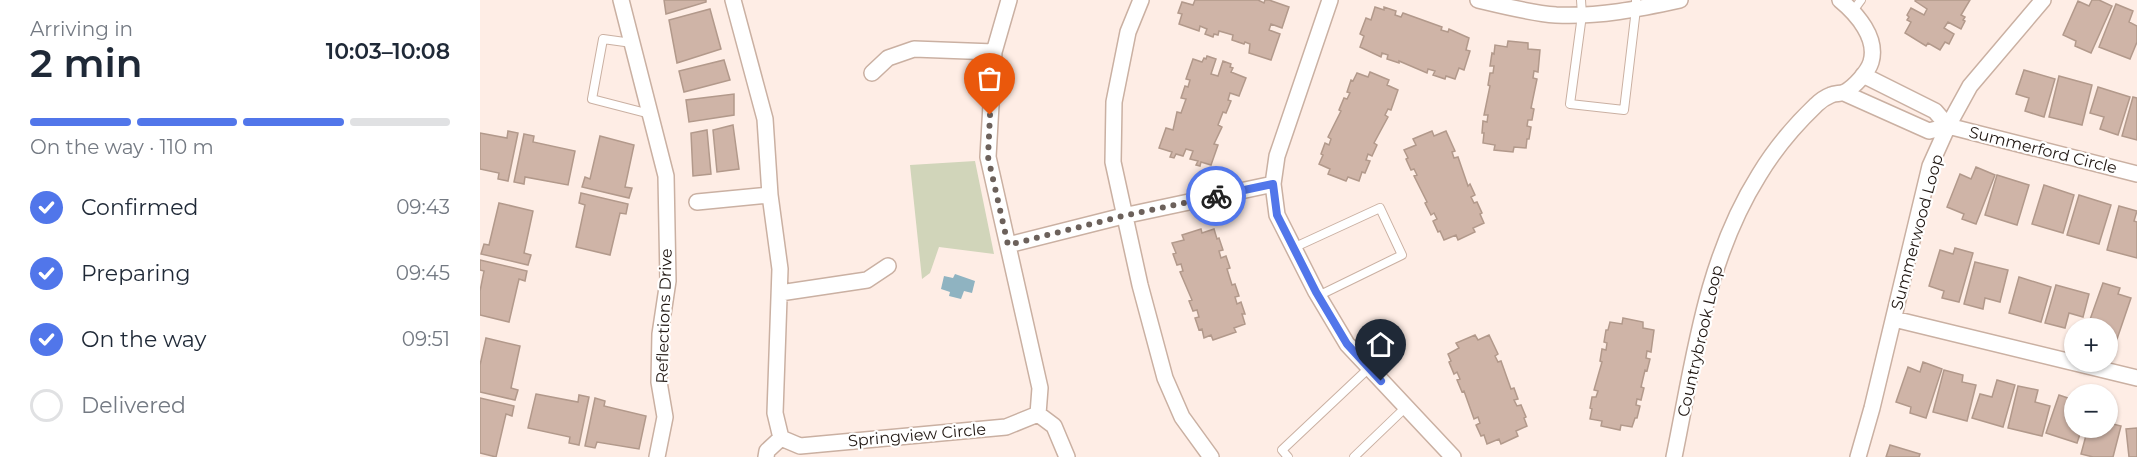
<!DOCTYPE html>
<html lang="en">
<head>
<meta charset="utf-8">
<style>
	:root { --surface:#fff; --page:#f2f2f3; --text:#1f2937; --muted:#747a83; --line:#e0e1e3; --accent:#5176ea }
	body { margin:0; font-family:Montserrat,sans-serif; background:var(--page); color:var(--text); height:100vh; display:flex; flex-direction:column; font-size:22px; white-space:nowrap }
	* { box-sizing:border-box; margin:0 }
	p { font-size:20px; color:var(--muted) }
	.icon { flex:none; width:33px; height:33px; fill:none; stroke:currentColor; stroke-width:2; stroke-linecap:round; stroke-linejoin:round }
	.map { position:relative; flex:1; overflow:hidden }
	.sheet { display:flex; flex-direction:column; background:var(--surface); width:480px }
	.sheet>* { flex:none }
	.tools { position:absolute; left:1584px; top:318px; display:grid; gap:12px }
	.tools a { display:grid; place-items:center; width:54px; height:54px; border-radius:50%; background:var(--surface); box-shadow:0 2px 4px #0004; font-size:30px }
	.pin { position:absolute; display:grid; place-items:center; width:51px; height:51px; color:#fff; margin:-62px -26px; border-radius:50% 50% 50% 0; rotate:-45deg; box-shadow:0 0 6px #0007 }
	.pin .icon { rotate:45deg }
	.courier { position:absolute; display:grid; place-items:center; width:60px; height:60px; margin:-30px; border:4px solid #5176ea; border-radius:50%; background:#fff; color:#222; box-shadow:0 2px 8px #0007 }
	.overview em { font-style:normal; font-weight:600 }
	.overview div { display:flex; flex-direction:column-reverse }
	.overview { display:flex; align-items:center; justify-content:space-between; height:102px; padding:0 30px }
	h1 { font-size:39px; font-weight:600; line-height:45px }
	.bar { display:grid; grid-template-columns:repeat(4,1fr); gap:9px 6px; align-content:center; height:72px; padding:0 30px }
	.bar i { height:8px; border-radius:4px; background:var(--line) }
	.bar .on { background:var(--accent) }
	.bar p { grid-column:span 4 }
	ol { padding:0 30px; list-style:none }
	li { display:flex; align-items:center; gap:18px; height:66px }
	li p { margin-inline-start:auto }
	li .icon { padding:6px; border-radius:50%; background:var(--accent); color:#fff; stroke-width:4 }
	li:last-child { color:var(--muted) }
	li i { width:33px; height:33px; border:3px solid var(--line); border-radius:50% }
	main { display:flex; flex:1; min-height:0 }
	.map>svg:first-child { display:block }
	.green { fill:#d1d5ba }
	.water { fill:#8fb3c1 }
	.building { fill:#cfb4a7; stroke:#b2998b; stroke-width:1.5 }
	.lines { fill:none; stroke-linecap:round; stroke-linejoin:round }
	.lane-casing { stroke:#cab0a2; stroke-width:10 }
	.street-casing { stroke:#cab0a2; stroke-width:18 }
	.lane { stroke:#fff; stroke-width:8 }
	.street { stroke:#fff; stroke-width:15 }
	.done { stroke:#6c615b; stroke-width:6; stroke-dasharray:0 10.8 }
	.route { stroke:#5176ea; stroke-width:8 }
	.labels { text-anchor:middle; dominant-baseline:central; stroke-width:4.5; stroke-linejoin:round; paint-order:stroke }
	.street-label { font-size:16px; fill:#1e1510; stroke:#fff }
</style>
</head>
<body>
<main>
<section class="sheet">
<div class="overview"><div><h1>2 min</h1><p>Arriving in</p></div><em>10:03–10:08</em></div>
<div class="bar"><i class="on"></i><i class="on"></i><i class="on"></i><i></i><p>On the way · 110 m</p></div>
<ol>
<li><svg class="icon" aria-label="check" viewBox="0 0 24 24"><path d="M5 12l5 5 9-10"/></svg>Confirmed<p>09:43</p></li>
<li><svg class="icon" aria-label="check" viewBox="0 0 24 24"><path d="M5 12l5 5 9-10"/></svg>Preparing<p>09:45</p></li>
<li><svg class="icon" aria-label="check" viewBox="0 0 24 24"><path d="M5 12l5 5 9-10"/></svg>On the way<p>09:51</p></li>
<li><i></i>Delivered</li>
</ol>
</section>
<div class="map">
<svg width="1657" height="457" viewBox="0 0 1657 457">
	<rect width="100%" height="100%" fill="#feede5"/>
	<path class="green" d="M495,161L514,254L459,247L450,273L442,279L430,165Z"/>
	<path class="water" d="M475,274L495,281L492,293L484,291L481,299L469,296L470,292L461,289L464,276L473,278Z"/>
	<path class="building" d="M184,0H226V2L186,14Z
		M715,0H778L784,3L785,0H789L809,7L802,28L791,24L789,30L800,34L791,60L769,53L770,44L765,42L764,44L752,40L753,35L739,31L738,35L734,34L733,37L725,34L727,29L720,26L719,31L699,24L702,14L698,13L702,2L713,5Z
		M1436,0H1490L1481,15L1485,17L1483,20L1485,21L1481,29L1468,22L1464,28L1474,34L1469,44L1465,42L1460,50L1448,43L1446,46L1425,33L1431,22L1427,20L1429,17L1427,15L1431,8L1444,15L1447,9L1435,1Z
		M1612,0H1619L1632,6L1611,53L1595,46L1596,41L1583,35L1598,1L1609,6Z
		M1636,4L1653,11L1649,22L1657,26V42L1650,59L1619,47Z
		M895,7L904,10V7L916,11L915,15L921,17L923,13L962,27L961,30L968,32L969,29L989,38L986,50L990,51L984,70L979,68L975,79L966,76L965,79L953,75L955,71L948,69L947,73L919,61V63L907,59L908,55L902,53L901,57L880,47L884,36L880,34L886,18L891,20Z
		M230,9L241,49L197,63L189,20Z
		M1028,41L1048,43V49L1060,50L1058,72L1054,71L1053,78L1057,79L1051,108L1054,109L1052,120H1048L1047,126L1051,127L1049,139H1047L1046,148L1034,147L1033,152L1014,150L1015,145L1003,143L1004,133H1002L1003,121L1007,122L1008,115H1004L1010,86L1008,85L1010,73H1013L1014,66H1010L1012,53L1014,54L1015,45L1027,47Z
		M727,56L736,59L731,74L738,76L743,61L751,64L750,67L753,68L751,72L766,78L759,96L750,93L748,100L751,101L746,113L743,112L738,125L742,127L734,144L738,145L731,165L721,162L720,166L716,165L718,161L710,159L713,151L706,149L703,156L696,154L694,158L690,157L692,152L679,148L686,128L693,130L697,112L701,113L706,99L701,98L705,86L708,87L710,80L706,79L713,59L722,62L724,58L726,59Z
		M244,60L250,80L204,92L199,71Z
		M1544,70L1575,79L1564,117L1545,111L1549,98L1536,94Z
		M890,72L909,80L907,85L918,90L911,110L908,109L905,115L908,117L894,143L897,145L892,156L888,154L886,160L890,161L885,173L882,172L879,181L868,177L866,181L848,174L850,169L839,164L843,155L841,154L845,143L849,145L851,139L848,137L861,111L859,110L864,98L867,99L870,93L867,92L871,80L873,81L877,73L888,77Z
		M1579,76L1612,85L1602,125L1569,117Z
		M1618,87L1650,97L1638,135L1620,129L1624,117L1610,113Z
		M254,94V115L209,122L206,100Z
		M1653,97L1657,98V140L1642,136Z
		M253,125L259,169L237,172L233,130Z
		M227,130L231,174L213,176L211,133Z
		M28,131L38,133L28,181L18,179L19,173L0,169V133L27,138Z
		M952,131L954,136L966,131L975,151L972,152L974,158L978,157L988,186L990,184L995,195L991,197L994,203L997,202L1002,213L1000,214L1004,223L993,228L995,232L978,240L976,235L964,240L960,231L958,232L953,221L957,219L954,213L951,215L945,203L947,202L934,176L937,175L934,169L931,170L926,159L928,158L924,150L936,145L933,139Z
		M44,134L54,136L53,142L95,151L88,185L45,177L44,184L34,182Z
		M120,136L154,145L145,187L152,188L149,198L102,187L105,177L110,179Z
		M1496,167L1515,175L1496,224L1482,219L1484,214L1467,207L1480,174L1491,179Z
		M1517,175L1549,185L1537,225L1505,215Z
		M1564,185L1594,195L1583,233L1552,224Z
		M101,193L148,204L146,214L140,213L130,255L96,247L105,205L99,203Z
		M1599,195L1631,205L1619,244L1587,235Z
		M19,203L53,211L44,253L51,255L48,265L1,254L4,244L9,245Z
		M1639,206L1657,211L1654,221L1657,222V258L1627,250Z
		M721,229L722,233L734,229L737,239L739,238L743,250L739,251L741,258L746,256L750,268L747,269L752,285L755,284L759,296L755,297L757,304L761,302L765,314H762L765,324L754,328L756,332L733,340L731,335L724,338L722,329L719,330L715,318L719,317L717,310L713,311L709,301L712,300L700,272L703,271L701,264L697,265L693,254L696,253L692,243L704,240L702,235Z
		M1475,248L1493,253L1479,302L1462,298L1464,291L1449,286L1460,250L1473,254Z
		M0,260L47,271L45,281L39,279L29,322L0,315V291L4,271L0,270Z
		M1495,262L1528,270L1520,302L1505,298L1503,309L1484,304Z
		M1539,277L1571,287L1561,322L1529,313Z
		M1623,283L1640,288L1638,294L1651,298L1636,342L1628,339V328H1607Z
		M1576,285L1609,294L1603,317L1589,313L1585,328L1565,323Z
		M1143,318L1163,322V328L1174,330L1171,352L1167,351L1166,358L1170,359L1167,371L1165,370L1161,387L1164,388L1161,400L1157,399L1156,405L1160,406L1157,418H1155L1152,427L1141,425L1140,430L1121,426L1122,421L1110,419L1112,409L1110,408L1112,397H1116L1118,391L1114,390L1122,362L1120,361L1122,349L1126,350L1127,343L1124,342L1126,330H1128L1130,322L1142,324Z
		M995,335L998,340L1009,335L1018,354L1015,356L1018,362L1021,361L1031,389L1034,388L1038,399L1034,400L1037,406L1041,405L1046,417L1044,418L1047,426L1036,431L1038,436L1021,444L1019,439L1007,444L1004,435L1001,436L996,425L1000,423L998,417L994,419L984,391L982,392L977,380L980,379L977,372L974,374L969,362L971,361L968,354L979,348L976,343Z
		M6,338L40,346L31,388L38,390L35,400L0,392V365Z
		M1443,362L1462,369L1446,418L1430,413L1431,407L1416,402L1428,367L1440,372Z
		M1464,370L1483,375L1482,382L1496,385L1487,421L1453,412Z
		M1517,380L1535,385L1523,427L1492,418L1500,394L1512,397Z
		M1538,386L1558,390L1555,402L1570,406L1562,436L1528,428Z
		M56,394L98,402L99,395L109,397L99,445L89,443L90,437L48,428Z
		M1579,395L1594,400V428H1602L1597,443L1566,433Z
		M0,398L34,406L32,416L26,414L16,457L0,453Z
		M115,398L125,401L124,406L166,416L159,449L117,442L115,448L105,446Z
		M1628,416L1631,417L1629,423L1641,426L1633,457H1613L1601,454L1608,428H1628Z
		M1657,428V457H1649L1646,429Z
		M1410,445L1440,454L1439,457H1406Z"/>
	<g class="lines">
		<g class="lane-casing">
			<path id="lane" d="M1101,0L1102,15L1090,104L1144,110L1156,9V0
				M1373,11L1381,0
				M152,43L123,39L112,99L170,114
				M813,248L900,208L922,255L838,296
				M808,457L802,450L889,368
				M874,457L925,408"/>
		</g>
		<g class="street-casing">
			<path id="street" d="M141,0L186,176L188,281L180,334L179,382L185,417L177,457
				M253,0L285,119L290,195L300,269L295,413L301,438L320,446L526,427L558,414
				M529,0L514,52L508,157L560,388L558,414
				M661,0L648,32L634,102L633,162L660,285L685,378L702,417L731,457
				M850,0L797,156L793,184L797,215L836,292L867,344L973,457
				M998,0C1023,6 1050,13 1076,15C1119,17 1159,9 1200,0
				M392,73L408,58L434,49L514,52
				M1383,75L1455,111L1468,126
				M1364,93L1449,131L1468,126L1657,174
				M217,202L290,195
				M528,245L643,216L793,184
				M300,293L387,280L408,266
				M1414,319L1657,378
				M558,414L574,426L587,457
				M286,457L287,451L301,438
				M1194,457C1214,360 1225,261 1279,175C1294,150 1315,125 1336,105C1340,101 1346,97 1351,95C1355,93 1361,94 1365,92C1374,87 1388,72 1391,62C1398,38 1377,14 1360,0
				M1378,457L1392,408L1450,166L1468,126L1490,86L1563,0"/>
		</g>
		<use href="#lane" class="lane"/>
		<use href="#street" class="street"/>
	</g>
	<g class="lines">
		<path class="done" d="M510,115L508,157L528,245L643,216L736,196"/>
		<path class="route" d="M736,196L793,184L797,215L836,292L867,344L901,381"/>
	</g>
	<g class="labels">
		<g class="street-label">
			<text transform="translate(1563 150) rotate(14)">Summerford Circle</text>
			<text transform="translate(1437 232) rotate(-75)">Summerwood Loop</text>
			<text transform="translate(184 316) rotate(-88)">Reflections Drive</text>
			<text transform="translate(1220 341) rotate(-77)">Countrybrook Loop</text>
			<text transform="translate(437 435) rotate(-5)">Springview Circle</text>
		</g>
	</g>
</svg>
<div class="tools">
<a>+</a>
<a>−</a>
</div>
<div class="pin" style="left:510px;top:115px;background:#ea580c"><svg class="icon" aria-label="bag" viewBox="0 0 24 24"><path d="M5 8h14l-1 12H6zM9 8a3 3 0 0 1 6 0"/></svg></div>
<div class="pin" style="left:901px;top:381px;background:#1f2937"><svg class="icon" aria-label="home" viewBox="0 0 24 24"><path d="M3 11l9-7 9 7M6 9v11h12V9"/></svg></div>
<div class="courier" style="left:736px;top:196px"><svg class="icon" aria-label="bike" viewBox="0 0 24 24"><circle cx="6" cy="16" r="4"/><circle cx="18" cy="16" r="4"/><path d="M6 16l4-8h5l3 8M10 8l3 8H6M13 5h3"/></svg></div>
</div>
</main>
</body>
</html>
